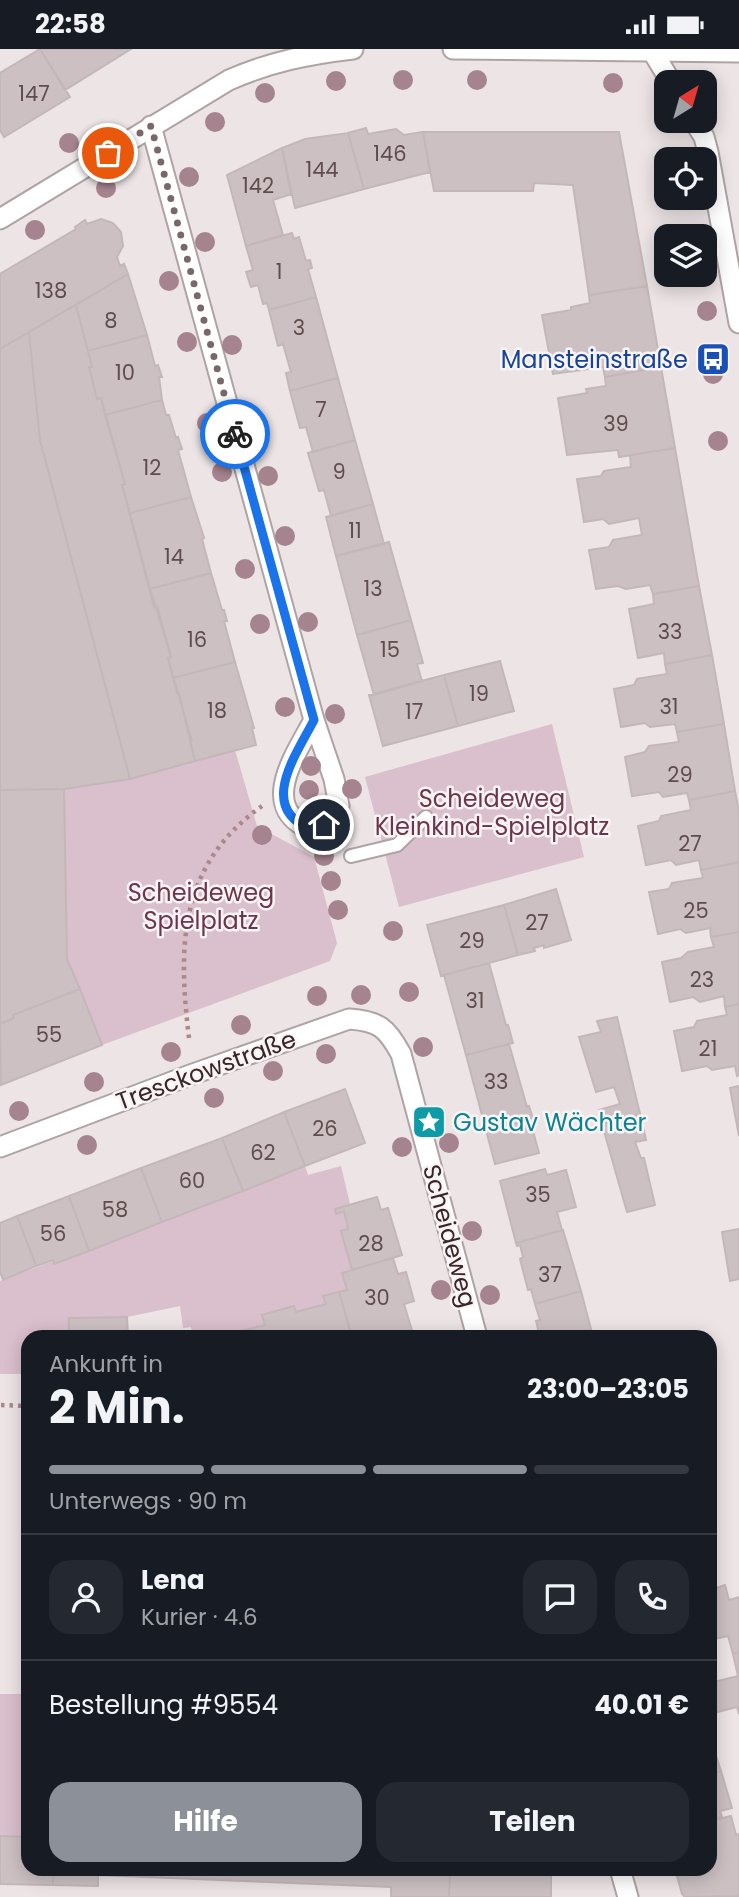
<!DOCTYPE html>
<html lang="de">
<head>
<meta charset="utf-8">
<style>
	:root { --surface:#171b24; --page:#242831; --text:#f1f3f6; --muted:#9ea1a6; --line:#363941; --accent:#8c9099 }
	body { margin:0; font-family:Poppins,sans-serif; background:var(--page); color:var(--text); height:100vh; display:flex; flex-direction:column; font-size:26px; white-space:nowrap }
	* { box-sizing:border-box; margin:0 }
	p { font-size:23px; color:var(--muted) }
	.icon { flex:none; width:38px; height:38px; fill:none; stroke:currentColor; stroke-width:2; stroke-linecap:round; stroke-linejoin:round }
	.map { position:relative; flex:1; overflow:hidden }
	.sheet { position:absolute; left:21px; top:1281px; width:696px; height:546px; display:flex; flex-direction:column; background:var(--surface); border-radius:21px; box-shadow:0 4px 18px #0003 }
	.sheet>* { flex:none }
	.needle { width:46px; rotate:37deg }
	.tools { position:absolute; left:654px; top:21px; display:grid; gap:14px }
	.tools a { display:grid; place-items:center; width:63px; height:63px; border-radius:14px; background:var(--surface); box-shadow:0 4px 18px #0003; font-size:35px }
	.pin { position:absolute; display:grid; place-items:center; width:60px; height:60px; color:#fff; margin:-30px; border:4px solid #fff; border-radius:50%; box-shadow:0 2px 7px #0007 }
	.courier { position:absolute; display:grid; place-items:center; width:70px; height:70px; margin:-35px; border:5px solid #1a73e8; border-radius:50%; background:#fff; color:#222; box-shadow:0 2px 9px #0007 }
	.overview em { font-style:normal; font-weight:700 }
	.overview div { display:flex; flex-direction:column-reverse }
	.overview { display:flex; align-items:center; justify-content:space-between; height:119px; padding:0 28px }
	h1 { font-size:46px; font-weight:700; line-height:52px }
	.bar { display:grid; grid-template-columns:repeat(4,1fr); gap:10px 7px; align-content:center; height:84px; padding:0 28px }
	.bar i { height:9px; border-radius:5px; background:var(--line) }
	.bar .selected { background:var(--accent) }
	.bar p { grid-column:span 4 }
	.line { display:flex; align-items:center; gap:18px; padding:0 28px; border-top:2px solid var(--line) }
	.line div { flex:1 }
	.round { display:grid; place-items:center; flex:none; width:74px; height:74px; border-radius:21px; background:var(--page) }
	.cta { display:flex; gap:14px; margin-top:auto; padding:14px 28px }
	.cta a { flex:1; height:80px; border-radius:21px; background:var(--accent); color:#fff; font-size:28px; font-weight:700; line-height:80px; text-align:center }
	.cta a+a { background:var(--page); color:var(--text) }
	.status { display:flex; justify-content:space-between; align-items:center; height:49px; padding:0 35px; background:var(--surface); direction:ltr }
	.status svg { height:19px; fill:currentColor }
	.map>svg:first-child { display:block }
	.green { fill:#dabfcc }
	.building { fill:#ccc0c3; stroke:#c4b7b9; stroke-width:2 }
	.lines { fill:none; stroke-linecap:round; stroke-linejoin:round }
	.service-casing { stroke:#b0a3a4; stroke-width:16 }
	.minor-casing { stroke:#b0a3a4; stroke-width:23 }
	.tertiary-casing { stroke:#b0a3a4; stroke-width:23 }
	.path { stroke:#ab888a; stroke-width:4.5; stroke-dasharray:3.5 5; stroke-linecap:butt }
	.service { stroke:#fff; stroke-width:12 }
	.minor { stroke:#fff; stroke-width:19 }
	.tertiary { stroke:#fff; stroke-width:19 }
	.tree { fill:#a6848f }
	.done { stroke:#796869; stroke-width:7; stroke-dasharray:0 12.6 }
	.route { stroke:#1a73e8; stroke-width:9 }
	.labels { text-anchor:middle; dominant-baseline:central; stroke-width:5; stroke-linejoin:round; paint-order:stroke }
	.number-label { font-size:21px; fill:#5f4c4d }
	.transit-label { font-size:24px; fill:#164399; stroke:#f8f4f5; text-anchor:end }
	.park-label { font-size:24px; fill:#6d3549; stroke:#f8f4f5 }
	.street-label { font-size:24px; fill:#3b2526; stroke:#f8f4f5 }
	.culture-label { font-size:24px; fill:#0d838f; stroke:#f8f4f5; text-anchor:start }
</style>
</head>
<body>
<div class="status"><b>22:58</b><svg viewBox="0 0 49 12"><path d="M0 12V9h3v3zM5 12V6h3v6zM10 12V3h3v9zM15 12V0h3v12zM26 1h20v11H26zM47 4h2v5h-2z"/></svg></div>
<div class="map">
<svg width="739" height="1848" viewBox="0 0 739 1848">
	<rect width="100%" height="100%" fill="#ece4e5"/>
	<path class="green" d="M552,675L584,808L399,858L365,728Z
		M235,701L257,777L314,808L337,894L330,912L102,996L67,910L64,740L130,730Z
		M305,1117L308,1126L341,1117L350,1155L335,1160L336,1165L344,1162L348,1180L341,1182L352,1221L347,1241L324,1248L326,1255L296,1263L294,1257L263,1266L265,1276L218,1288H192L191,1278L183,1279L180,1257L127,1268H69V1288H28V1325H0V1232Z
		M0,1645H28V1788L0,1787Z"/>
	<path class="building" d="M40,0L70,48L4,88L0,81V24Z
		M40,0H131L65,41Z
		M366,79L368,85L396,80L404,86L423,83L430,123L364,140L348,84Z
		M423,83H619L647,237L589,246L573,136L534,134L533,142H434Z
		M348,84L364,140L295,159L282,99L305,90Z
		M282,99L291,145L273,151L283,186L246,197L227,126Z
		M101,170L113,174L121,183L123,197L117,208L120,217L124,215L128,225L0,300V225L76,180L75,178L85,171L87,175Z
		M292,184L294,190L299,188L306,212L310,211L312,219L308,220L316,248L269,261L267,254L263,255L258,236L251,238L246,223L253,221L246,197Z
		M128,225L147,286L88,302L76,256Z
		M647,237L661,318L605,328L603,318L553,325L542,266L571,261V258L590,254L589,246Z
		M316,248L338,329L290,342L286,324L291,323L283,295L278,297L269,261Z
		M76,256L92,318H89L97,350L101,349L125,435L122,436L154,558L157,557L171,608L168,609L192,692L190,693L195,712L130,730L40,391L29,283Z
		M29,283L40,391L130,730L64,740L0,741V300Z
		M147,286L155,317L158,316L162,328H159L162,351L105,366L101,349L97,350L89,318H92L88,302Z
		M661,318L675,399L619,408L618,401L567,406L558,349L587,344L586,340L606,337L605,328Z
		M338,329L355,391L313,403L306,378L300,379L290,342Z
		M162,351L166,366H169L176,389L178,388L182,400L178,401L191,448L130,464L122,436L125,435L105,366Z
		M355,391L373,455L331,467L324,441L319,442L308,404Z
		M675,399L699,537L653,545L650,536L626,540L618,537L596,540L589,501L609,498L613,491L642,486L639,469L609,475L603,470L584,473L577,430L601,427L604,422L631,418L630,406Z
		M191,448L204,489L202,490L211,524L150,540L130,464Z
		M373,455L384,495L336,507L326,468Z
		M389,493L411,571L357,586L336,507Z
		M211,524L222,561H224L227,572H224L235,613L173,629L168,609L171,608L150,540Z
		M699,537L712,606L665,615L664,604L638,609L629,560L654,555L653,545Z
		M411,571L423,614L417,615L422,632L374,646L357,586Z
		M712,606L724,675L677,683L675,675L650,678L645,674L621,678L614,640L634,636L637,630L667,625L665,615Z
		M500,612L514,662L458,677L444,626Z
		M235,613L254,679H252L256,696L195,712L179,644H177L173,629Z
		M444,626L458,677L383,697L369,646Z
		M724,675L735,742L689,751L687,744L663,748L659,743L632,747L625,708L645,703L649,697L679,693L677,683Z
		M64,740L67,910L80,940L13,966L14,969L0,975V741Z
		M735,742L739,762V813L701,821L699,811L676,816L671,811L646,816L638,777L659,772L661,767L691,761L689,751Z
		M739,813V883L711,888L710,879L686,884L680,880L658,885L649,843L669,840L672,834L703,829L701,821Z
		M556,840L571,891L544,899V896L534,899L535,902L518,906L504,856Z
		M504,856L518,906L441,927L427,876Z
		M739,883V955L725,958L724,947L700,953L693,948L670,953L662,913L681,909L688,903L714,898L711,888Z
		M489,914L506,976H508L513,994L466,1006L444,926Z
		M80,940L102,996L1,1036L0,975L14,969L13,966Z
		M739,955V1026L737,1027L735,1017L712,1021L707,1017L682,1022L674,982L694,978L697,972L727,966L725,958Z
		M617,968L640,1065L602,1075L599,1061L620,1055L614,1038L596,1043L579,988L601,983L597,972Z
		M509,995L527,1058L529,1057L533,1070L530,1071L539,1104L495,1115L466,1006Z
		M739,1037V1087L730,1039Z
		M345,1040L365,1094L305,1117L284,1063Z
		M284,1063L305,1117L243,1142L222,1089Z
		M640,1065L646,1091L635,1093L641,1109H644L655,1156L627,1163L602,1075Z
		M222,1089L243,1142L162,1173L141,1119Z
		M141,1119L162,1173L89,1202L69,1147Z
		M545,1120L547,1126L566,1121L576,1158L557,1163L562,1181L516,1194L500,1132Z
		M69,1147L89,1202L54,1215L53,1211L36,1217L17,1167Z
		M377,1148L381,1161L388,1159L402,1206L352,1221L341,1182L348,1180L344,1162L336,1165L335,1160Z
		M17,1167L36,1217L3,1231L0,1223V1174Z
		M739,1180V1230L730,1232L722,1183Z
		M563,1181L581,1242L535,1255L531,1240L528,1241L520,1210L523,1208L520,1196L517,1197L516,1194Z
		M393,1209L398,1225L406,1223L414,1252L404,1255L414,1288H352L339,1243L347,1241L342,1224Z
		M581,1242L593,1288H540L536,1272L540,1271L535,1255Z
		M339,1243L352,1288H218L265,1276L262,1266L294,1257L296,1263L326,1255L323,1247Z
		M127,1268L128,1288H69V1269Z
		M725,1536L729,1551L739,1548V1603L733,1605L728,1587L710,1591V1541Z
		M739,1603V1665L737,1658L714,1664L710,1662V1634L738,1627L733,1605Z
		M710,1688L721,1722L710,1725Z
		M721,1722L732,1759L720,1762L722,1768L710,1772V1725Z
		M731,1767L736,1786L739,1785V1847L685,1848L682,1845L675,1820H710V1772Z
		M0,1787L28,1788V1820H53V1836L0,1835Z
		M53,1820H450L449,1848H391V1838L98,1826V1837L53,1836Z
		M450,1820H551V1848H449Z"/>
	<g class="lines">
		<g class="service-casing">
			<path id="service" d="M351,807L397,796L426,768"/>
		</g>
		<g class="minor-casing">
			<path id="minor" d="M453,0L739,3
				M151,77L314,671L334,730L339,757L331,772L313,781C256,760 296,705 314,671
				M0,170L229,31C270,13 309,5 353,0
				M0,1098L193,1025L349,970C379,972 387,979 401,1005L477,1288
				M620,1820L628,1848"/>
		</g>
		<g class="tertiary-casing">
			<path id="tertiary" d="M651,0L671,33
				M694,72L704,88L708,103L739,274"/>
		</g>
		<path class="path" d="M189,989C178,897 178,817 262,757
			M1,1356L28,1357"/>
		<use href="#service" class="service"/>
		<use href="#minor" class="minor"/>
		<use href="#tertiary" class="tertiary"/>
	</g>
	<g class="tree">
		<circle cx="403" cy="31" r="10"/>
		<circle cx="477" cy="31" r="10"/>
		<circle cx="336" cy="32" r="10"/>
		<circle cx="613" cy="34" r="10"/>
		<circle cx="265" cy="44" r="10"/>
		<circle cx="215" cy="73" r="10"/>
		<circle cx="69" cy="94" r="10"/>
		<circle cx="189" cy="128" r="10"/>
		<circle cx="106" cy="139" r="10"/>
		<circle cx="35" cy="181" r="10"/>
		<circle cx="205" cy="193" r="10"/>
		<circle cx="169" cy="232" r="10"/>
		<circle cx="707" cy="262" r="10"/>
		<circle cx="187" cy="293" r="10"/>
		<circle cx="232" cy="296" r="10"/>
		<circle cx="713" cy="325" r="10"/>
		<circle cx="253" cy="369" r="10"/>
		<circle cx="207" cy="374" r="10"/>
		<circle cx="718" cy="392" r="10"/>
		<circle cx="222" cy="423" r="10"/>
		<circle cx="268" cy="427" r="10"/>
		<circle cx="285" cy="487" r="10"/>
		<circle cx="245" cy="520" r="10"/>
		<circle cx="308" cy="573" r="10"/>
		<circle cx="260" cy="575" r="10"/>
		<circle cx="285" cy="658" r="10"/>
		<circle cx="335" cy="665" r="10"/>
		<circle cx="311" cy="717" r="10"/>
		<circle cx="352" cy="740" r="10"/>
		<circle cx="309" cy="741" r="10"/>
		<circle cx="262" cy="786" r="10"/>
		<circle cx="324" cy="807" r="10"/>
		<circle cx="331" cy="832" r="10"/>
		<circle cx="338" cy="861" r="10"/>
		<circle cx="393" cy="882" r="10"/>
		<circle cx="409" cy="943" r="10"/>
		<circle cx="361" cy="946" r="10"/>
		<circle cx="317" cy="947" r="10"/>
		<circle cx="241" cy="976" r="10"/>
		<circle cx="423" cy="998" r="10"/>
		<circle cx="171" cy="1003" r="10"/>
		<circle cx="326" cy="1005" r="10"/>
		<circle cx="273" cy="1022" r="10"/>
		<circle cx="94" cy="1033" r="10"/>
		<circle cx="214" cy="1049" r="10"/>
		<circle cx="19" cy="1062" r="10"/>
		<circle cx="449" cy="1094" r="10"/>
		<circle cx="87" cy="1096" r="10"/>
		<circle cx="402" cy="1098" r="10"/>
		<circle cx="472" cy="1182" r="10"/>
		<circle cx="441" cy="1241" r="10"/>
		<circle cx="490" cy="1246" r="10"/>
	</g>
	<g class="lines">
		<path class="done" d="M108,104L151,77L235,385"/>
		<path class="route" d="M235,385L314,671C296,706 256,760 313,781L324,776"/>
	</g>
	<defs>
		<g id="bus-square" transform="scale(1.75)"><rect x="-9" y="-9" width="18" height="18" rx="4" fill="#1a4fb4" stroke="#f8f4f5"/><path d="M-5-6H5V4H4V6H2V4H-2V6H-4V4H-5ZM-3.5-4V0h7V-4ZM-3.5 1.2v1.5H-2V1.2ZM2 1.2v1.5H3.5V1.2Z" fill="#fff"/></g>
		<g id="sight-square" transform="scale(1.75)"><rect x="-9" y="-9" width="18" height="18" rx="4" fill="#0f9aa8" stroke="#f8f4f5"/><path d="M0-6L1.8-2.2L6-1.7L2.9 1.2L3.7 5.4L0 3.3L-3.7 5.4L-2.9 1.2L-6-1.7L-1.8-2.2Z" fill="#fff"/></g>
	</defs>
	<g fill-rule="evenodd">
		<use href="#bus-square" x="713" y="310"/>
		<use href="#sight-square" x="429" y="1073"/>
	</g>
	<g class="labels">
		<g class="number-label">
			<text x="34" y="44">147</text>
			<text x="390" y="104">146</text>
			<text x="322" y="120">144</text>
			<text x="258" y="136">142</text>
			<text x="279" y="222">1</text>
			<text x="51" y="241">138</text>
			<text x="111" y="271">8</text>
			<text x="299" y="278">3</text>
			<text x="125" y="323">10</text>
			<text x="321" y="360">7</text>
			<text x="616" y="374">39</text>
			<text x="152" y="418">12</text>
			<text x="339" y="422">9</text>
			<text x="355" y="481">11</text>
			<text x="174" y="507">14</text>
			<text x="373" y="539">13</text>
			<text x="670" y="582">33</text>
			<text x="197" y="590">16</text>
			<text x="390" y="600">15</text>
			<text x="479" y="644">19</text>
			<text x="669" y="657">31</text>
			<text x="217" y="661">18</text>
			<text x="414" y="662">17</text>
			<text x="680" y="725">29</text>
			<text x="690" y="794">27</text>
			<text x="696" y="861">25</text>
			<text x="537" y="873">27</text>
			<text x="472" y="891">29</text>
			<text x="702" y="930">23</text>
			<text x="475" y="951">31</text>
			<text x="49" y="985">55</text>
			<text x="708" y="999">21</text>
			<text x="496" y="1032">33</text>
			<text x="325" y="1079">26</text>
			<text x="263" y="1103">62</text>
			<text x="192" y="1131">60</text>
			<text x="538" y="1145">35</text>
			<text x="115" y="1160">58</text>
			<text x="53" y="1184">56</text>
			<text x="371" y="1194">28</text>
			<text x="550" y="1225">37</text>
			<text x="377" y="1248">30</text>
		</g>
		<g class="transit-label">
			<text x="688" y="310">Mansteinstraße</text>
		</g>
		<g class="park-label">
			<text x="492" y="749">Scheideweg<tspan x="492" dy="28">Kleinkind-Spielplatz</tspan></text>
			<text x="201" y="843">Scheideweg<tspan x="201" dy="28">Spielplatz</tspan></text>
		</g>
		<g class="street-label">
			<text transform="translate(206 1021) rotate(-20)">Tresckowstraße</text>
			<text transform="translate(450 1187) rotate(75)">Scheideweg</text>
		</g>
		<g class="culture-label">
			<text x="453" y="1073">Gustav Wächter</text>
		</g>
	</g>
</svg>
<div class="tools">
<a><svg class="needle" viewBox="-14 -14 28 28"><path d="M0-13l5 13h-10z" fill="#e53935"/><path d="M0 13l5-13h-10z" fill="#9ea1a6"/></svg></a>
<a><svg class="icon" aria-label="locate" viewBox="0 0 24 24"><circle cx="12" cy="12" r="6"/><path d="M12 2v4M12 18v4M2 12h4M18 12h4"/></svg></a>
<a><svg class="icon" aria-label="layers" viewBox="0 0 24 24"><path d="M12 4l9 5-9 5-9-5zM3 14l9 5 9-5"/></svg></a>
</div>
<div class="pin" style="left:108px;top:104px;background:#ea580c"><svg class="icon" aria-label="bag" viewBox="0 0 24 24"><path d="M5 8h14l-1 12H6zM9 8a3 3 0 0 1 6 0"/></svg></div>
<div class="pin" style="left:324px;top:776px;background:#1f2937"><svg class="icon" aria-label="home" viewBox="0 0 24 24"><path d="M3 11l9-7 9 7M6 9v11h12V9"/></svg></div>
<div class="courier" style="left:235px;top:385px"><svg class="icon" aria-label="bike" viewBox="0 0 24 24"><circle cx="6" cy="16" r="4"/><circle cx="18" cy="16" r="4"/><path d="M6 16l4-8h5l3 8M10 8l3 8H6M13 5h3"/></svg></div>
<section class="sheet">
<div class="overview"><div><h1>2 Min.</h1><p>Ankunft in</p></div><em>23:00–23:05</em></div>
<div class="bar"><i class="selected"></i><i class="selected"></i><i class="selected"></i><i></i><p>Unterwegs · 90 m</p></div>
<div class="line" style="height:126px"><a class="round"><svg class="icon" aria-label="person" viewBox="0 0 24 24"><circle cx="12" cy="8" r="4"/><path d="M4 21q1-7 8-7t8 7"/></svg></a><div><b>Lena</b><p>Kurier · 4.6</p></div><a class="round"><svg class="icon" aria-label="chat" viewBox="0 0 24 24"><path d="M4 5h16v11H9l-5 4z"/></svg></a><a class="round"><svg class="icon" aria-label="phone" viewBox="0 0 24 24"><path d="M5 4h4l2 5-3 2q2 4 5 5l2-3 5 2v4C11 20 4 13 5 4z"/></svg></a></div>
<div class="line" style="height:91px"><div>Bestellung #9554</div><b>40.01 €</b></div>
<div class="cta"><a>Hilfe</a><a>Teilen</a></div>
</section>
</div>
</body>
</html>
